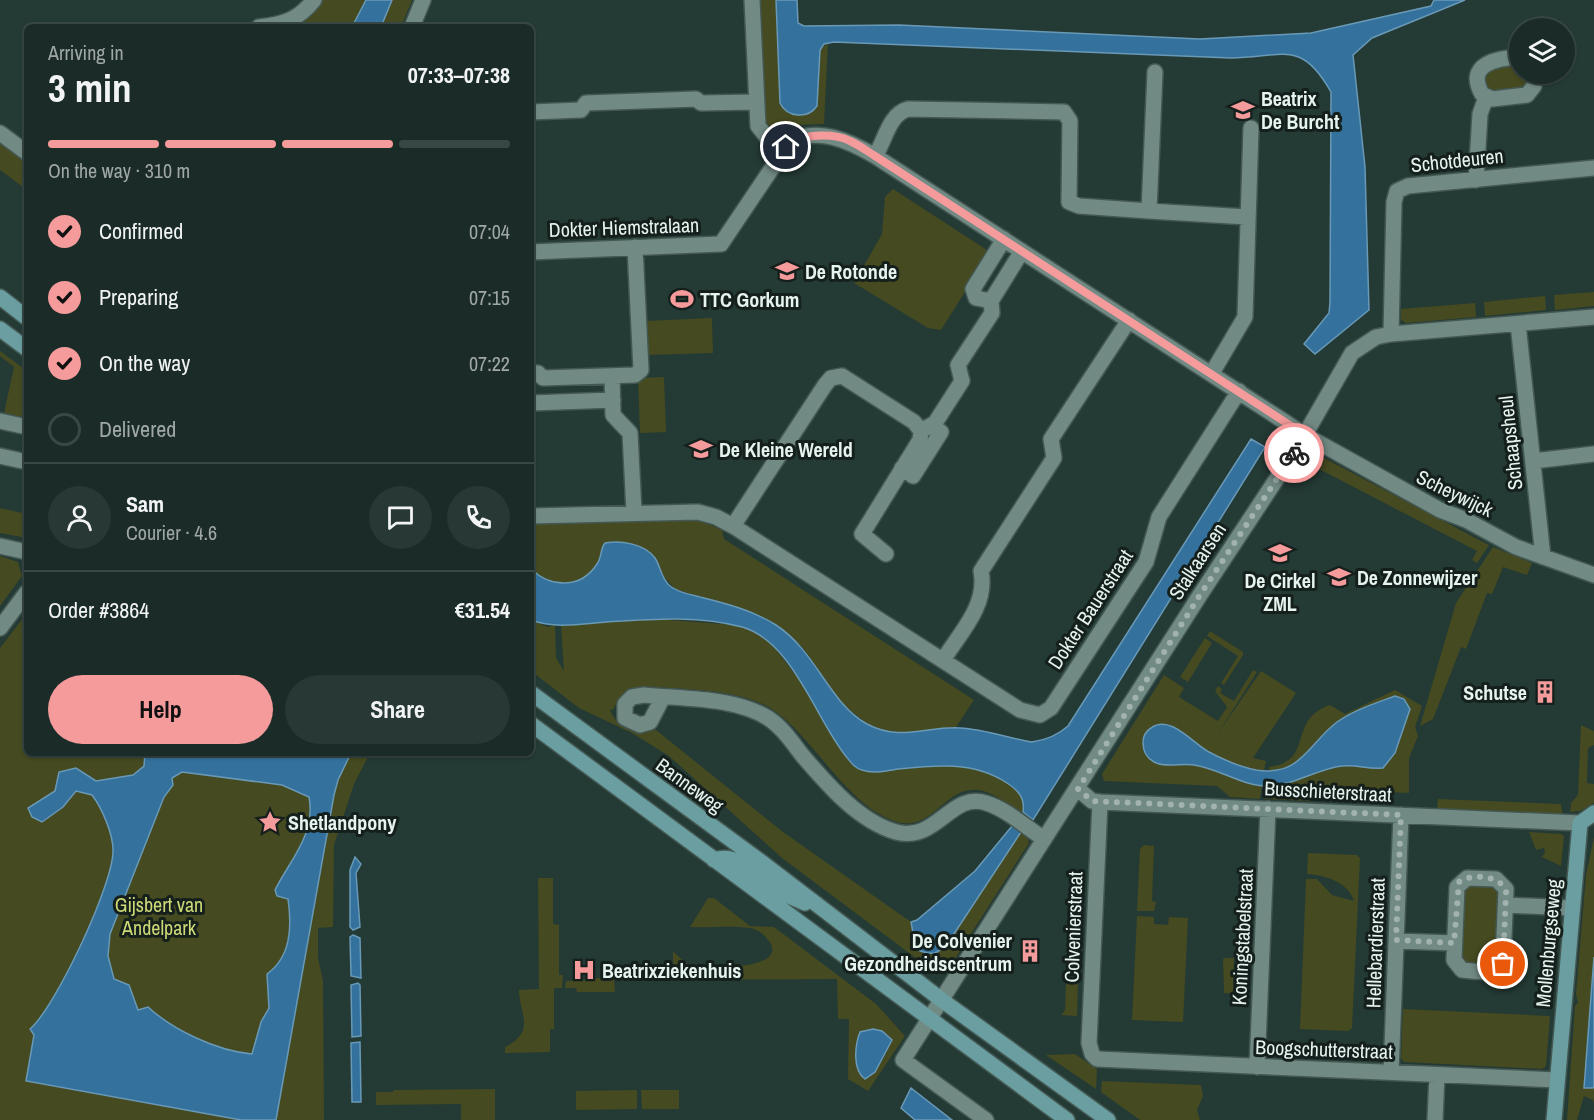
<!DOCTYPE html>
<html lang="en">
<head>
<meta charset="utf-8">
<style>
	:root { --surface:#1b2c28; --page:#283834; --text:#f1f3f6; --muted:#a0a7a8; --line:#394845; --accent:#f59b9c }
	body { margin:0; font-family:"Archivo Narrow",sans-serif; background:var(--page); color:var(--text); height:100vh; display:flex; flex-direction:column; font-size:22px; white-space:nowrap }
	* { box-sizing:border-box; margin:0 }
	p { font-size:20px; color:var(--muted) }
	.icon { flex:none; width:33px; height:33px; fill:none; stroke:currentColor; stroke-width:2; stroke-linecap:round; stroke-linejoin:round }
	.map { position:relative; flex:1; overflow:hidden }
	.details { position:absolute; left:24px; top:24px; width:510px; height:732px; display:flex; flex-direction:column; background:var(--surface); border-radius:9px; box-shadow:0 2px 4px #0004,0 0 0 2px var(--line) }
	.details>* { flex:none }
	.controls { position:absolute; left:1509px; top:18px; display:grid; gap:12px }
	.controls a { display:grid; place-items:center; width:66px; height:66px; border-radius:50%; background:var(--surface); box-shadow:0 2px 4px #0004,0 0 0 2px var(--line); font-size:30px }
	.pin { position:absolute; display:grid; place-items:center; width:51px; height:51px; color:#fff; margin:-26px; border:3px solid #fff; border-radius:50%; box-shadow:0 2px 6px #0007 }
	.courier { position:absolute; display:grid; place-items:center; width:60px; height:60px; margin:-30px; border:4px solid #f59b9c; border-radius:50%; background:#fff; color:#222; box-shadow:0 2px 8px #0007 }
	.head em { font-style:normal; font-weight:800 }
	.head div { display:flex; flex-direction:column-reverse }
	.head { display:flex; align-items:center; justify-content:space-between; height:102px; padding:0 24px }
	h1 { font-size:39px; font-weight:800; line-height:45px }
	.bar { display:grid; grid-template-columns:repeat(4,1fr); gap:9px 6px; align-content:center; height:72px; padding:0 24px }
	.bar i { height:8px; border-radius:4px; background:var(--line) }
	.bar .on { background:var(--accent) }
	.bar p { grid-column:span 4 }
	.line { display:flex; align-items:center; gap:15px; padding:0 24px; border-top:2px solid var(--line) }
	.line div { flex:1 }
	.round { display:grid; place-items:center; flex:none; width:63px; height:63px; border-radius:32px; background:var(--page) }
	ol { padding:0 24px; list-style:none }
	li { display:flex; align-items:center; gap:18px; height:66px }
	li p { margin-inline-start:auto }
	li .icon { padding:6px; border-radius:50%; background:var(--accent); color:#111; stroke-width:4 }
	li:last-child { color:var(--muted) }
	li i { width:33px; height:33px; border:3px solid var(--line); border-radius:50% }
	.action { display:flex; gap:12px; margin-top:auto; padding:12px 24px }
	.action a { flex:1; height:69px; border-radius:36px; background:var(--accent); color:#111; font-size:24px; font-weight:800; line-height:69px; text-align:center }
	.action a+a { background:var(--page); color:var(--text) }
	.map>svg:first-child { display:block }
	.green { fill:#454a20; fill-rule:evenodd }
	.water { fill:#34729d; stroke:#6999b6; stroke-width:1.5; fill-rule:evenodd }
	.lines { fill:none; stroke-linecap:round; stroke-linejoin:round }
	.street-casing { stroke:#445853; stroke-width:18 }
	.secondary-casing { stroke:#445853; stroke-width:18 }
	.street { stroke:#728a84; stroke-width:15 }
	.secondary { stroke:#6a9ea0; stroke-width:15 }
	.done { stroke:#a2b3af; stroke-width:6; stroke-dasharray:0 10.8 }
	.route { stroke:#f59b9c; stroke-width:8 }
	.labels { text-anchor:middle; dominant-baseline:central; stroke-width:6; stroke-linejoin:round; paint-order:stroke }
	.poi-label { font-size:20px; font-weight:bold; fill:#e6f4f0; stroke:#151f1c; text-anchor:start }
	.street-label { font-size:20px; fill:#e6f4f0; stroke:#151f1c }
	.park-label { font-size:20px; fill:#cdd977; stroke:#151f1c }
</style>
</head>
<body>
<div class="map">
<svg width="1594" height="1120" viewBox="0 0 1594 1120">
	<rect width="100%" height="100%" fill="#243a35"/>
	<path class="green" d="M320,0H366L352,27H287Z
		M392,0H412L401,27H381Z
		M760,0H776L780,103L789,114H806L817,106L820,50L828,43L824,124L770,126L765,121Z
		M1519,65L1520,74H1528L1526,88L1492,94L1485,85L1486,75L1493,67Z
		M0,141L27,162V190L0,170Z
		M893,189L990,252L941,330L928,328L854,283L882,234L885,197Z
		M1594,292V306L1555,310L1554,295Z
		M1545,296L1546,310L1485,316L1484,302Z
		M1475,303L1476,317L1406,323L1401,320V309Z
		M712,318L713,353L646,355L645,321Z
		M0,351L27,371V418L4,413L14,367L0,356Z
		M664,377L666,432L640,433L638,378Z
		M1309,450L1481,541L1489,545L1477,563L1472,560L1477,551L1319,469L1314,477L1297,469Z
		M0,508L27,514V538L0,533Z
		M690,517L722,530L724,539L974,700L956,727L910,734L887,731L869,725L841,703L803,648L776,625L749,612L675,589L635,545L612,541L601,550C602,557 599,562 595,568C577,590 550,586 531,569V521Z
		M1493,547L1532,563L1527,575L1503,567L1492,594L1487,593L1466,649L1461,647L1433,719L1420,726L1456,603Z
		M0,556L18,562L22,576L0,606Z
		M27,613V753H370L354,784L334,845L333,927L318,928V958L323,981L324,1120H0V648Z
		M658,619L735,625L760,634L774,647L801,682L839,746L878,772C926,765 985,755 1022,796L1023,812C1009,806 994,792 978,790C945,786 933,832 897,822C848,807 815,740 776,712C749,692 703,690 670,688C642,686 627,682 613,710L610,709C615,728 639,732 656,730L783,832L911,922L916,949L1003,858L1021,832L1027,836L1029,843L951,965L944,968L917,959L782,858L669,756L632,733L579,708L531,671V620L548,627L555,625L556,658L564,671L561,625Z
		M1210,631L1243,652V655L1224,685L1221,683L1238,656L1207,636Z
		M1205,638L1212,643L1188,682L1180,677Z
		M1253,670L1257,672L1217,735L1261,671L1296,693L1253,758L1266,761L1264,771C1242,768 1218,759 1199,746C1188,739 1182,729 1169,725C1162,723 1156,725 1151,728C1146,733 1143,737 1143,744C1145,772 1189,762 1208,767C1226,772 1244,779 1262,785L1260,799L1230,797L1217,786L1104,781L1102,774L1164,675L1184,688L1179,697L1218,721L1227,707L1215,691L1218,686L1222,689L1220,693L1234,701Z
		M1395,690L1422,706L1415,727L1418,736L1409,758V793L1322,789L1310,801L1264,799L1266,785L1344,766L1383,768L1395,753L1343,718C1316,735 1305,770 1269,771V767C1316,761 1286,720 1330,705L1345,714Z
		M1581,725L1594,731V745L1588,748L1587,783L1594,784V803L1580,811L1570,812L1571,803L1578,795Z
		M1438,799L1561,804L1563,816L1437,810Z
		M1529,832L1561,834L1564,836L1561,866L1542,857L1545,852L1544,848L1536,850Z
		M1594,837V957L1584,1087H1594V1104L1593,1100L1584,1096L1577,1120H1567L1575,1006L1578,1003L1576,994L1586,875Z
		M1144,845L1154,846L1152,901L1156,902L1154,911H1137L1140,849Z
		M1308,853L1357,855L1360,858L1352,1028L1348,1031L1300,1029L1306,879H1317L1332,895L1354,901C1348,882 1325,875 1307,874Z
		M538,878H553V924L559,925V975H563L562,988H554V1029H550V1052L505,1053V1047C537,1031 519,1014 519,990L539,989Z
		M1468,884H1492L1499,889L1498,957L1492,965H1466L1461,961V893Z
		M708,898H714L750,926L774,927L876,1004L905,1036L868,1091L848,1079L849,1019H838L837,979L673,980V951C678,956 684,963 691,965C704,969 790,971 769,941C765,935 757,929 750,928C731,925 709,928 690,927ZM859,1034L892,1040L882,1061L867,1079C850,1074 857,1047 859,1034Z
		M1137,916L1154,917V924L1168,925L1169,917L1188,918L1183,1022L1132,1020Z
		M1226,958H1234L1233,990L1249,991V994L1224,993L1223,959Z
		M585,978H614L615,992H577L576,988H565L566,981L585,980Z
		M1066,982H1078L1077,1016L1061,1015L1065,1010Z
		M1403,1009L1550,1016L1546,1066L1542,1069L1404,1062L1401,1058Z
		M1075,1054L1097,1069L1096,1089L1046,1055Z
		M1102,1081L1201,1085L1203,1096L1197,1110L1200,1120H1140L1101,1092Z
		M495,1089V1120H461V1104L376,1105V1092H393L394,1090Z
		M637,1090V1109L576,1110V1091Z
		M641,1090H679V1109H642Z"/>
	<path class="water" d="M366,0H392L381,27H352Z
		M776,0H797L798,23L804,26L899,25L1200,39L1311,33L1431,6L1434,0H1465L1372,38L1353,55L1365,167L1369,310L1315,354L1304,344L1329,313L1330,302L1331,92C1301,39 1284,57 1231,58L834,42L824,44L820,50L817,106C808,119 787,118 780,103Z
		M1251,439L1265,447L1033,820L1023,812C1025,798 1019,791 1007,783C974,761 936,765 898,769C886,771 873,774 862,770C854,768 850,761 845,755C815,717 792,641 742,627C699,615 651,619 607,622C581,624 555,629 531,620V569C551,588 581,589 597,564C602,557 600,549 605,543C621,540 645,544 655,558C661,567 661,579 670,586C678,593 693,595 704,598C728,604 754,611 776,625C817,652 828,702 867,724C901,742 926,726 960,728C984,729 1008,738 1032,742C1046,740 1057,736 1068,726Z
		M1395,696L1404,699L1410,709L1395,753L1383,768C1369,770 1356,764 1342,766C1317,769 1295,785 1268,786C1242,786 1220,769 1194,765C1182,763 1165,768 1154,762C1147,758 1143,751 1143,743C1143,737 1146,731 1151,728C1171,714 1193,744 1209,752C1224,760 1240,767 1256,770C1301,777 1308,744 1337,722C1354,710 1376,703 1395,696Z
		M145,753H351L338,780L334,795L276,1120H241L26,1081L34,1035L30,1029C55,1008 114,883 113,850C113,834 102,808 92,795L76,791L63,807L42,822L32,817L28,808L55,791L59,772L76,768L96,781L133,775L144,766ZM182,772L282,785L309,797C316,834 290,860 275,890L277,896L288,899C292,927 291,957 267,974L269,1008L261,1022L252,1054C217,1051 173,1030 148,1007L138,1010L129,985L114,979L108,956L110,934L164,797L173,785L172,778Z
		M1012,826L1021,832L948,943C937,955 931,956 916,949L911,922L917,920L975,871Z
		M355,857L361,864L356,873L360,927L353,930L350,927V870Z
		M353,935L360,938L361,978L351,976L350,937Z
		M1594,957V1087L1593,1088H1584Z
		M358,983L360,985L361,1036L352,1037L351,985Z
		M873,1029L882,1031L892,1040L875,1072L865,1079C852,1070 855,1045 860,1032Z
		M360,1042L361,1102H352L351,1043Z
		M911,1088L952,1120H915L901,1108Z"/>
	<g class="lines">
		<g class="street-casing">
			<path id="street" d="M752,0L758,126L766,136L786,147
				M259,27C284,24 298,20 314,0
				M412,27L423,0
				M1520,57C1497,58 1465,64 1482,94L1492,99L1527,95L1534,86L1535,74
				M1155,72L1149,211L1247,217
				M531,112L581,110L586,103L696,99L701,103L756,102
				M0,133L27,153
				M875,156C885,141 889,114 908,109L1064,112L1070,121L1069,202L1079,206L1149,211
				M1476,180L1480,114L1486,97
				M531,252L721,244L789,143C817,125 851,142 875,156L1305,435L1440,510L1466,520L1516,547L1594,575
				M991,301L976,298L973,289L1004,239
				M1518,324L1543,557
				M1391,334L1394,202L1397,191L1408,186L1594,168
				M531,373H538L543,378L635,375L641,370L635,247
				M1212,373L1245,317L1251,128
				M612,376L613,415L630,433L634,512
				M531,403L613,400
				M0,421L27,427
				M921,431L935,423L962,381L958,365L992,313L991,301L1022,251
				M0,456L27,462
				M1533,461L1594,454
				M902,468L913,476L941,432L931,426
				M531,516L698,512L716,517L733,526L1020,710L1040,715L1051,708L1146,562L1159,517L1239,391
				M733,526L825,385L831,378L842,376L914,422L921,431L920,440L862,534L886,554
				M0,546L27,552
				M0,628L27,592
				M943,660C960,633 988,605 981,571L1054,458L1051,439L1129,320
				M663,697L650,722L640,725L625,718V704L632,697L644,695C683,699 734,697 768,718C782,727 792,742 802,755C827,784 858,821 896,832C937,843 951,791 986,803C1006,809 1026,827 1044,839
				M1078,789L1092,801L1100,802L1580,823
				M1100,802L1089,1043L1092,1054L1097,1059L1557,1080
				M1467,878L1496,879L1506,889L1503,960C1498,977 1476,971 1462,970L1454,960L1457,887Z
				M1506,905L1572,908
				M1396,941L1454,943
				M1257,1067L1268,809
				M1391,1072L1401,815
				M986,1120L903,1060L1200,595L1299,445L1352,353L1376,337L1391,334L1594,317
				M1435,1120L1437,1075"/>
		</g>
		<g class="secondary-casing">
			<path id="secondary" d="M0,297L27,318
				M0,329L27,349
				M531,693L760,861L943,1001L1108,1120
				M531,724L1067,1120
				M714,860C740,851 763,880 783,893C790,897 798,900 805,903
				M1554,1120L1580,823L1594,813"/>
		</g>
		<use href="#street" class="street"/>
		<use href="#secondary" class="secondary"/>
	</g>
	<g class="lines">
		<path class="done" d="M1294,453L1200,595L1078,789L1092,801L1401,815L1396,940L1454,943L1459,882C1471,873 1502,875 1506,892L1503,964"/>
		<path class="route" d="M786,147C799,133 834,133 850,141C859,145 867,151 875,156L1305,435L1294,453"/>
	</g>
	<defs>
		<g id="school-bare" transform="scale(1.8)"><path d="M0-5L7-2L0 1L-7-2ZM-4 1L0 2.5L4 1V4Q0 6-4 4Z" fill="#f59b9c" stroke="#151f1c" stroke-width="2.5" paint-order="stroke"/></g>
		<g id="stadium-bare" transform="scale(1.8)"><path d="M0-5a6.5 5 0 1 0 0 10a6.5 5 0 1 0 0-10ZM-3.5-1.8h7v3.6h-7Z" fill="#f59b9c" stroke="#151f1c" stroke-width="2.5" paint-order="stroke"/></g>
		<g id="building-bare" transform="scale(1.8)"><path d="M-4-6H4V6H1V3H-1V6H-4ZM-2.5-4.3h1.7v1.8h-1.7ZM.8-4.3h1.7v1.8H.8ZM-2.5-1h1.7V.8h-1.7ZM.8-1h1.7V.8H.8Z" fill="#f59b9c" stroke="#151f1c" stroke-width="2.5" paint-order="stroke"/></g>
		<g id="sight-bare" transform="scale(1.8)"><path d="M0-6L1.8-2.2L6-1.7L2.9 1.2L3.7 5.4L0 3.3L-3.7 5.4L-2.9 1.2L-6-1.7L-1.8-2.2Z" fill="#f59b9c" stroke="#151f1c" stroke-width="2.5" paint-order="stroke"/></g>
		<g id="hospital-bare" transform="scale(1.8)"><path d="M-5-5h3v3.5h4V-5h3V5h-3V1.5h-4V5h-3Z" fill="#f59b9c" stroke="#151f1c" stroke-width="2.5" paint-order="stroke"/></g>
	</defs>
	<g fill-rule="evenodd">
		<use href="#school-bare" x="1243" y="110"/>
		<use href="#school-bare" x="787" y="271"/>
		<use href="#stadium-bare" x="682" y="299"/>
		<use href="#school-bare" x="701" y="449"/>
		<use href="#school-bare" x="1280" y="553"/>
		<use href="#school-bare" x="1339" y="577"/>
		<use href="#building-bare" x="1545" y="692"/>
		<use href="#sight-bare" x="270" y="822"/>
		<use href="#building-bare" x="1030" y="951"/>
		<use href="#hospital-bare" x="584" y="970"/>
	</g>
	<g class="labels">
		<g class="poi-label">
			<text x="1261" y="98">Beatrix<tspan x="1261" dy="23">De Burcht</tspan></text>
			<text x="805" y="271">De Rotonde</text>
			<text x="700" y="299">TTC Gorkum</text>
			<text x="719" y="449">De Kleine Wereld</text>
			<text x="1357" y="577">De Zonnewijzer</text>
			<text x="1280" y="580" text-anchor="middle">De Cirkel<tspan x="1280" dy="23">ZML</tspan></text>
			<text x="1527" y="692" text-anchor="end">Schutse</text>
			<text x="288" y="822">Shetlandpony</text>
			<text x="1012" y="940" text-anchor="end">De Colvenier<tspan x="1012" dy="23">Gezondheidscentrum</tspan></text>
			<text x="602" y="970">Beatrixziekenhuis</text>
		</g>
		<g class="street-label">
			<text transform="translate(1457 160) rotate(-6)">Schotdeuren</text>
			<text transform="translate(624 227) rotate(-2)">Dokter Hiemstralaan</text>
			<text transform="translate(1510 443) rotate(-96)">Schaapsheul</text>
			<text transform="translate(1455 493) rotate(26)">Scheywijck</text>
			<text transform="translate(1197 561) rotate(-57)">Stalkaarsen</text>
			<text transform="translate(1090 609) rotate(-57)">Dokter Bauerstraat</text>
			<text transform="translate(690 785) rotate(36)">Banneweg</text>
			<text transform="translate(1328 791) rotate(3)">Busschieterstraat</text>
			<text transform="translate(1073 927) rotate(-88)">Colvenierstraat</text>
			<text transform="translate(1242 937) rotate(-87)">Koningstabelstraat</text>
			<text transform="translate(1375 943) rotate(-88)">Hellebardierstraat</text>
			<text transform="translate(1548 943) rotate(-85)">Mollenburgseweg</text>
			<text transform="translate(1324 1049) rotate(2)">Boogschutterstraat</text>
		</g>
		<g class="park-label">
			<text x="159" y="904">Gijsbert van<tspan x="159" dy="23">Andelpark</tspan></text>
		</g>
	</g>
</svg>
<div class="controls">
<a><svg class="icon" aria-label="layers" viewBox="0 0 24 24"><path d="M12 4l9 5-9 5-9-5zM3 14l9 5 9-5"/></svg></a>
</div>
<div class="pin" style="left:1503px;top:964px;background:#ea580c"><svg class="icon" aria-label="bag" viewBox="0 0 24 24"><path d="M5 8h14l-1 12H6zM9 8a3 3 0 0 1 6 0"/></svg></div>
<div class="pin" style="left:786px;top:147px;background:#1f2937"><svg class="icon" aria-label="home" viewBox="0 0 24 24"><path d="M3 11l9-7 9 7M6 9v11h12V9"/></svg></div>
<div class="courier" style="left:1294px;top:453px"><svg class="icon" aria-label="bike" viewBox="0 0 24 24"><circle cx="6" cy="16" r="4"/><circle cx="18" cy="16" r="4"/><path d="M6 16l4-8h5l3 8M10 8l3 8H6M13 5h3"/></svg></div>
<section class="details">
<div class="head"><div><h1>3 min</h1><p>Arriving in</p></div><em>07:33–07:38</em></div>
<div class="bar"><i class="on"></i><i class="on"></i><i class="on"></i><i></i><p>On the way · 310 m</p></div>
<ol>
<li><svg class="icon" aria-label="check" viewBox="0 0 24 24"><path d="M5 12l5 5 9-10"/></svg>Confirmed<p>07:04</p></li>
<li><svg class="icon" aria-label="check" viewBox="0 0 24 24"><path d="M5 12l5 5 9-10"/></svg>Preparing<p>07:15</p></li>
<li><svg class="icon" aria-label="check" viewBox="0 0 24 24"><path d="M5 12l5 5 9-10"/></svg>On the way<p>07:22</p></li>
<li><i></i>Delivered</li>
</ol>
<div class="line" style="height:108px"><a class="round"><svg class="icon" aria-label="person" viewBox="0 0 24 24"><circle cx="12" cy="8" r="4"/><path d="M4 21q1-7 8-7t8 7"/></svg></a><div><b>Sam</b><p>Courier · 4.6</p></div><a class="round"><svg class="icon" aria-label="chat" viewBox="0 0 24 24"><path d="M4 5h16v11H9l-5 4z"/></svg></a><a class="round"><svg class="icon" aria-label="phone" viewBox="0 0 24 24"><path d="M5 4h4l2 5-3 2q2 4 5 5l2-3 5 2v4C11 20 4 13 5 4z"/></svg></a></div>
<div class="line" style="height:78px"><div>Order #3864</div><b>€31.54</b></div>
<div class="action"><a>Help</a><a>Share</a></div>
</section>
</div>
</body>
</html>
